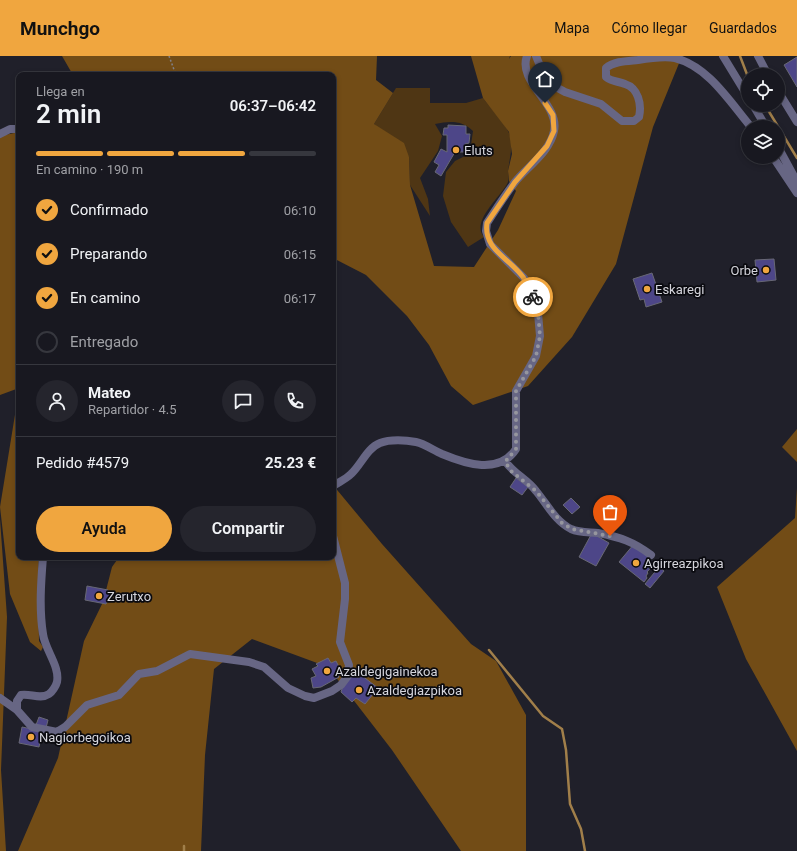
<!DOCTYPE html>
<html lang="es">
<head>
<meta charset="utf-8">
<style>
	:root { --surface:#181820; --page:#25252d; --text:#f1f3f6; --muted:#9fa0a5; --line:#36373e; --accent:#f0a63f }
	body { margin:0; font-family:Roboto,sans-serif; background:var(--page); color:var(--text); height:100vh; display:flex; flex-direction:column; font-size:15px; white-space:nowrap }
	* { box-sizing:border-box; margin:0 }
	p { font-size:13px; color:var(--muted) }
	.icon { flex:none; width:22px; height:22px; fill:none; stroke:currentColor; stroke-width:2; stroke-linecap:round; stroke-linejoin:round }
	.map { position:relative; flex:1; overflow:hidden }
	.side { position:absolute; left:16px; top:16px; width:320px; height:488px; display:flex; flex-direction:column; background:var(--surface); border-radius:8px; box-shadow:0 2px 6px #0003,0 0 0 1px var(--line) }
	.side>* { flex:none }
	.controls { position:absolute; left:741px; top:12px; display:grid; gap:8px }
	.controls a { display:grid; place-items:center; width:44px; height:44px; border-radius:50%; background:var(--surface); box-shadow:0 2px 6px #0003,0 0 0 1px var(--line); font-size:20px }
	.pin { position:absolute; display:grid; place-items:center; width:34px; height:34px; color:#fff; margin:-41px -17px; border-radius:50% 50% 50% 0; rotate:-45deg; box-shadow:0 0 4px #0007 }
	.pin .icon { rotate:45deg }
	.courier { position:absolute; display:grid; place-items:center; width:40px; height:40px; margin:-20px; border:3px solid #f0a63f; border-radius:50%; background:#fff; color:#222; box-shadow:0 1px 5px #0007 }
	.headline em { font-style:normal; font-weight:600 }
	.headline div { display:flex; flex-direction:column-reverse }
	.headline { display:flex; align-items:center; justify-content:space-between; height:68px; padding:0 20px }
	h1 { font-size:26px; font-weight:600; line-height:30px }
	.bar { display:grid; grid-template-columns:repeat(4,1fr); gap:6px 4px; align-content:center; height:48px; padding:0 20px }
	.bar i { height:5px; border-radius:3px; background:var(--line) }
	.bar .selected { background:var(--accent) }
	.bar p { grid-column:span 4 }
	.line { display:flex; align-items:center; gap:10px; padding:0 20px; border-top:1px solid var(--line) }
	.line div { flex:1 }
	.round { display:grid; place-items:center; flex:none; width:42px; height:42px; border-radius:21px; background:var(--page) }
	ol { padding:0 20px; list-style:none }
	li { display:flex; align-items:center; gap:12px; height:44px }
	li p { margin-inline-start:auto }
	li .icon { padding:4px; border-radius:50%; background:var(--accent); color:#111; stroke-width:4 }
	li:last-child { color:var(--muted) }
	li i { width:22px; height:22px; border:2px solid var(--line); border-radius:50% }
	.cta { display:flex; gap:8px; margin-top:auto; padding:8px 20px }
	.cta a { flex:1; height:46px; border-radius:24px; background:var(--accent); color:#111; font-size:16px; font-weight:600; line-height:46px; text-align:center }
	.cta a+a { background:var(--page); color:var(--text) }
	header { display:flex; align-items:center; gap:24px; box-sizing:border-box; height:56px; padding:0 20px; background:var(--accent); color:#111 }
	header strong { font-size:19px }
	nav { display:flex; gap:22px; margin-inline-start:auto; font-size:14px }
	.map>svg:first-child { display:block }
	.green { fill:#4f3614 }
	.forest { fill:#724c16 }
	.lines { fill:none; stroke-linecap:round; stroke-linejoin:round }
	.stream { stroke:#a17f4a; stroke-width:2.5 }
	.building { fill:#4d4688; stroke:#686875 }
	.path { stroke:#808089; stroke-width:1.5; stroke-dasharray:2 2; stroke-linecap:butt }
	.minor { stroke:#676684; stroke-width:8 }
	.done { stroke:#96969e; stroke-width:4; stroke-dasharray:0 7.2 }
	.route { stroke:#f0a63f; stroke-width:5 }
	.poi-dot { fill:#f0a63f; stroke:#0a0a0f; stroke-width:1.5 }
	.labels { text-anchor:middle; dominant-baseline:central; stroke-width:3.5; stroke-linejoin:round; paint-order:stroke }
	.poi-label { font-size:13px; fill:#d5d5dc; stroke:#0a0a0f; text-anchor:start }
</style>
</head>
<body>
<header>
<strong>Munchgo</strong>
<nav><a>Mapa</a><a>Cómo llegar</a><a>Guardados</a></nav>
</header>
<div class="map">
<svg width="797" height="795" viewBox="0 0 797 795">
	<rect width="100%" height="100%" fill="#20202a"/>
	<path class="green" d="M396,32H430V47H466L483,42C489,50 506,69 509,77C514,91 509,103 508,116C508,119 509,123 508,126C502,140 470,165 484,181L468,191L451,166L443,140L446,116L455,105L467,99L471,89L473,75C462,64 450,65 435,68L442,80L438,95L420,122L428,143L430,160L410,129L409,101L374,68Z"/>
	<path class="forest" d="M62,0H377L376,24L393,37L374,68L404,87L409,101L410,129L434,210L474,211L498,174L516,135L509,125L508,115L512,98L509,76L483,42L471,0H510L509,3L511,0H682L653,71L616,208L572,281L528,330L473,349L451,330L429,289L407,260L366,219L333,202V19H73Z
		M19,76V332L0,339V80Z
		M19,334V501H39L38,524L39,585L43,591L41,595L30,586L10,538L0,451Z
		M797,373V406L782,391Z
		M333,429L382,488L471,588L496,605L526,659V795H461L392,694L328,611L252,583L214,613L205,699L201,795H18L58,702L84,585L103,546L112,511L119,501H333Z
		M797,432V695L746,603L717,531L795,462Z
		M0,463L7,561L1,714L6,795H0Z"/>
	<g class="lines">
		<path class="stream" d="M740,0L748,21
			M765,49L797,102
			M489,594L543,660L562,673L566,694L570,748L581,773L585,795
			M184,790V795"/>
	</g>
	<path class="building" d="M797,1V31L784,9Z
		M448,69L466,70V78H470L469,87L465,88V96H455L441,120L435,116L439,109L434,106L441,93L447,96V79H443L444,72H448Z
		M774,203L776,224L757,226L755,204Z
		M652,217L662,246L646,251L644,243L640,244L633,223Z
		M516,422L528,431L522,439L510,431Z
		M571,442L580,451L572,458L563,449Z
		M592,477L609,487L596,510L579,501Z
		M634,488L651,502L649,505L654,508L647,516L648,517L646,520L647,522L644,526L619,506Z
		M659,511L664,515L650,532L645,528Z
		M87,530L108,534V537L113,541L112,545L107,546L106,548L85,544Z
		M328,602L331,607L336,605L342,617L338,620L339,621L321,631L313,632L311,622L316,620L312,613L318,610L316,608Z
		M353,619L358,622L361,619L378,632L365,648L356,642L352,646L341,636L343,630Z
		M39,661L48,664L46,672L36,669Z
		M22,671L42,675L39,691L19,687Z"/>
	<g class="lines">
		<path class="path" d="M169,0L176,19"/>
		<path class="minor" d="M536,0L543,17L554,30L565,36L601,48L622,65H634L639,61C642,48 638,32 625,28C618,25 612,26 606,21V12C614,5 628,5 638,4C650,2 663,0 675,2C708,10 730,46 751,71
			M723,0L748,41
			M758,0L768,19
			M778,35L797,66
			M753,49L766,71
			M0,78L10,73H19
			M778,91L797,126
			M773,101L797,137
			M505,405C514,418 527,423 536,435C547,448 555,465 571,473C580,477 589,476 598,477C620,481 634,486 651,499
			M333,430C339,426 346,423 351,418C361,409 367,392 380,387C390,383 406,384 416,386C425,388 433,394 442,398C466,408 499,419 516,393V335L536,300L540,280L538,257L534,243L524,222L490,188L486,175L487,167C496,153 505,139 515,126C527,111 550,96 554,75C560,48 517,26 527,0
			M0,642L17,654L32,671L57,676L65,671L87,649L119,639L139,618L157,615L190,598L249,606L264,611L288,632L305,640L314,642L332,635L341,629L347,621L349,609L340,586L345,543V527L333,480
			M17,654V645L21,639C30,637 40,644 49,638C52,636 56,630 57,626C60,610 45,594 43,578C39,553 41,526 43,501"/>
	</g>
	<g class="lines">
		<path class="done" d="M533,241L538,257L540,280L536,300L516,335V393L505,406L512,416L536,435L562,467L572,473L610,480"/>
		<path class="route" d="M533,241C530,234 527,227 523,221C509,202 483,193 487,167L515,126L547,90L554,75L553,59L545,47"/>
	</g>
	<g class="poi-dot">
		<circle cx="456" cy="94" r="4"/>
		<circle cx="766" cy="214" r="4"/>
		<circle cx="647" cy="233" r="4"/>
		<circle cx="636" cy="507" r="4"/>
		<circle cx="99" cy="540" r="4"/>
		<circle cx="327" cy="615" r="4"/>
		<circle cx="359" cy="634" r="4"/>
		<circle cx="31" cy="681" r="4"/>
	</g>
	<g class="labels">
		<g class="poi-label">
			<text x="464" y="94">Eluts</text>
			<text x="758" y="214" text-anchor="end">Orbe</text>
			<text x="655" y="233">Eskaregi</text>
			<text x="644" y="507">Agirreazpikoa</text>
			<text x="107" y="540">Zerutxo</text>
			<text x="335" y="615">Azaldegigainekoa</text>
			<text x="367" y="634">Azaldegiazpikoa</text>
			<text x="39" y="681">Nagiorbegoikoa</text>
		</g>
	</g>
</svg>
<div class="controls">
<a><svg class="icon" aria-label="locate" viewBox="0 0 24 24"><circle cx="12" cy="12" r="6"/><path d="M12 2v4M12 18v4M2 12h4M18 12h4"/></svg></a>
<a><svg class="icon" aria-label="layers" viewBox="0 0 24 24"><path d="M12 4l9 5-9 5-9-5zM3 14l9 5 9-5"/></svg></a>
</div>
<div class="pin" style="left:610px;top:480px;background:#ea580c"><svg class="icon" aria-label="bag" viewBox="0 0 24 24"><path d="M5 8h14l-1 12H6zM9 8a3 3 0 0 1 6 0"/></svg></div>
<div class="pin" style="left:545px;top:47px;background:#1f2937"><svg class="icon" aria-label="home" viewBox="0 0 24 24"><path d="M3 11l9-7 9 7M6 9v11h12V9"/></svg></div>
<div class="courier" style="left:533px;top:241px"><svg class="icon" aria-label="bike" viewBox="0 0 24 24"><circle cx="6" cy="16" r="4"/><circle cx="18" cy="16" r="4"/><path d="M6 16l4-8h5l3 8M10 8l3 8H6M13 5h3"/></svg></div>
<section class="side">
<div class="headline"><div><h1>2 min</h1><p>Llega en</p></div><em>06:37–06:42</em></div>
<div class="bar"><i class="selected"></i><i class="selected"></i><i class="selected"></i><i></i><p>En camino · 190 m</p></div>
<ol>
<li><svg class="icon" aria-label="check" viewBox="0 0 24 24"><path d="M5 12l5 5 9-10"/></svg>Confirmado<p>06:10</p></li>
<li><svg class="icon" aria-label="check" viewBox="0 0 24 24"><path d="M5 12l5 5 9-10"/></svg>Preparando<p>06:15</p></li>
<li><svg class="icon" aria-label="check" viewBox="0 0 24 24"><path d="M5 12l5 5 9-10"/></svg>En camino<p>06:17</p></li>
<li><i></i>Entregado</li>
</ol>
<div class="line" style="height:72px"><a class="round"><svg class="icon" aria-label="person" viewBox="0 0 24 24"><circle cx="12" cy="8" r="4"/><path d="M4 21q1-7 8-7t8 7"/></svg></a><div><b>Mateo</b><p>Repartidor · 4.5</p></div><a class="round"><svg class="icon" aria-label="chat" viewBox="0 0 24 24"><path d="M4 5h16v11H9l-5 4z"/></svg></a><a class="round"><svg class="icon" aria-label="phone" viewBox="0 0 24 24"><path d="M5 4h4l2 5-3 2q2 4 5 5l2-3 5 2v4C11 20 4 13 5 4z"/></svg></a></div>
<div class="line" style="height:52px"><div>Pedido #4579</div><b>25.23 €</b></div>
<div class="cta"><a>Ayuda</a><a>Compartir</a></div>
</section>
</div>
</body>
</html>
